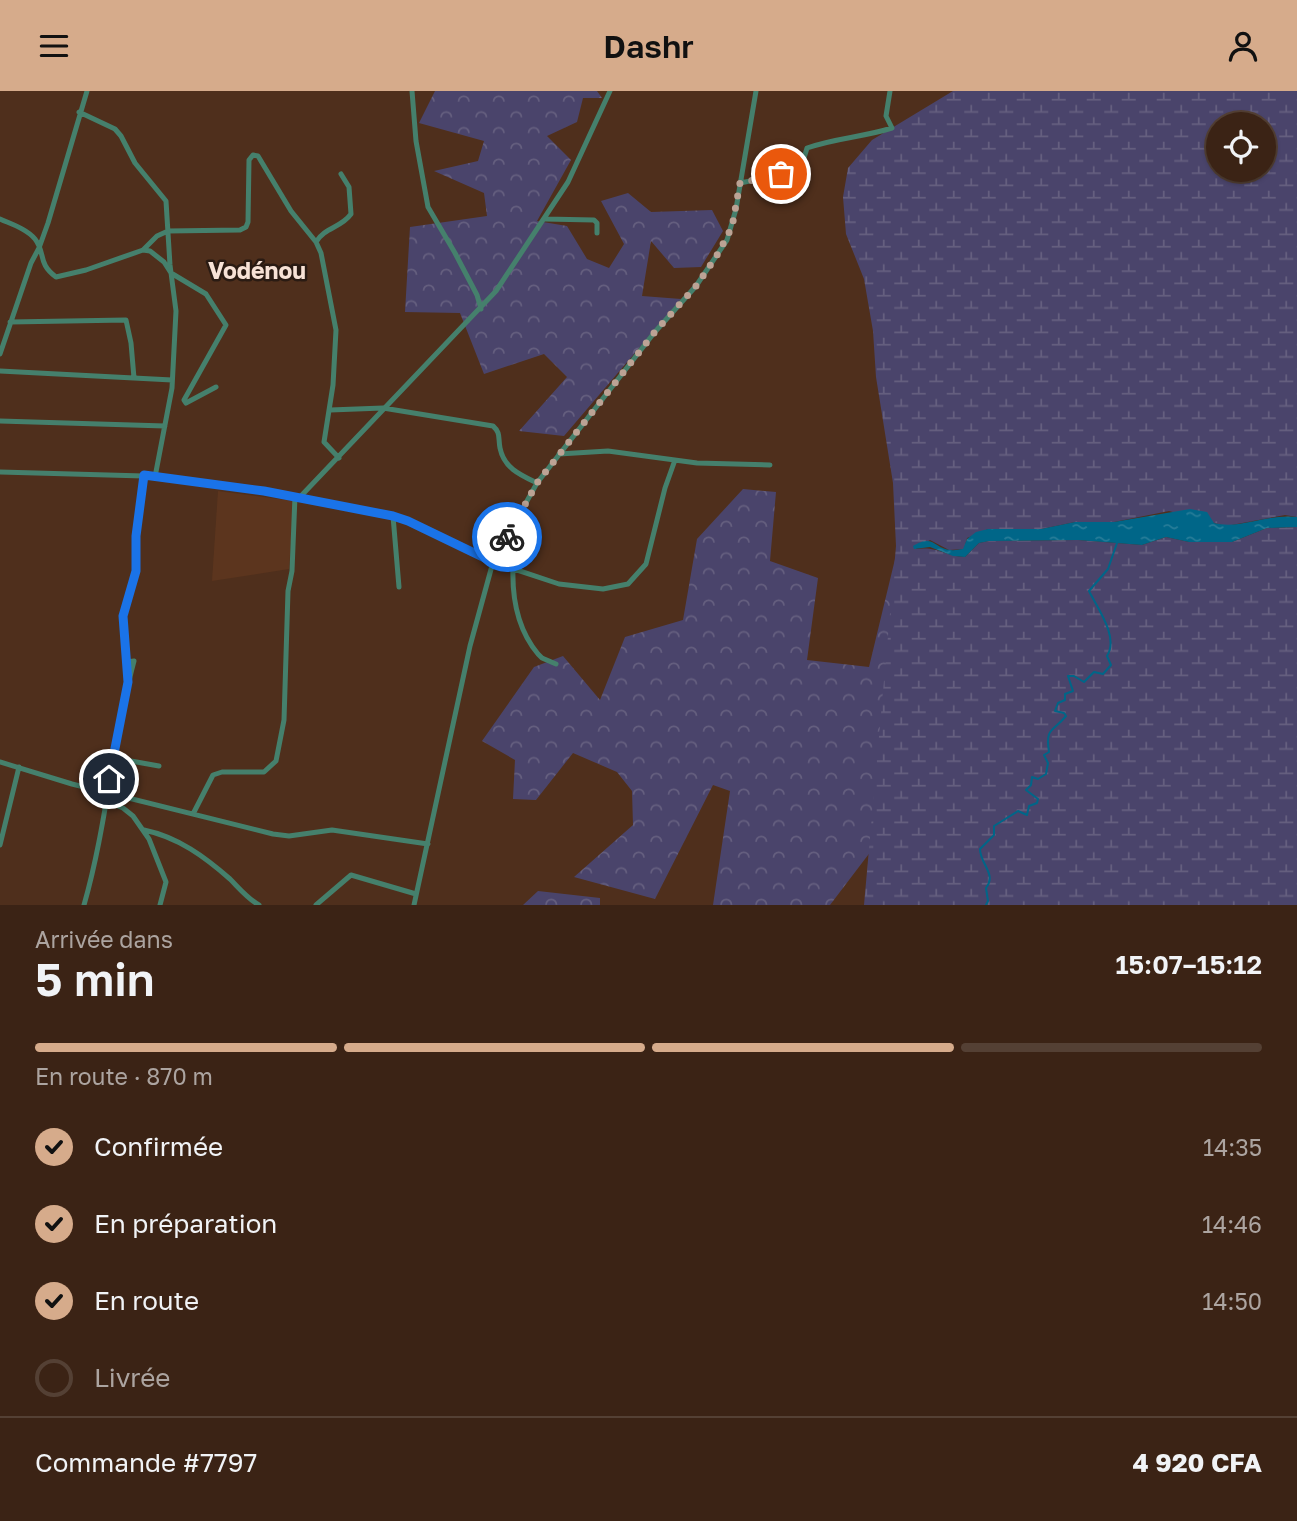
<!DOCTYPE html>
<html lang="fr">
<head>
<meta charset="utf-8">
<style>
	:root { --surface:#3b2315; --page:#422b1e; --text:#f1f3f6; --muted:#aca4a0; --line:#544034; --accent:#d6ab8b }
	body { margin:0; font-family:"Golos Text",sans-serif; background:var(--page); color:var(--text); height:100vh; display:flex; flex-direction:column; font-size:26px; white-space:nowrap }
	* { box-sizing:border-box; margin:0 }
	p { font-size:23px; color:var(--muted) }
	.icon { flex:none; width:38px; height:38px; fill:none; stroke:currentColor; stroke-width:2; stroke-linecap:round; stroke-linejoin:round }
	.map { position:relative; height:814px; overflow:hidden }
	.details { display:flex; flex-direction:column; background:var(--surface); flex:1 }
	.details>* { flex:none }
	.controls { position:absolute; left:1206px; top:21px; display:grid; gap:14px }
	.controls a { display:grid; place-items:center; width:70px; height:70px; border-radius:50%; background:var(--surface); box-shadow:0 2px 5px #0004,0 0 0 2px var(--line); font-size:35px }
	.pin { position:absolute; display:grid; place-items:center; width:60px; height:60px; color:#fff; margin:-30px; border:4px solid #fff; border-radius:50%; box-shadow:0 2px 7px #0007 }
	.courier { position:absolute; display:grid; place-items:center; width:70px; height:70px; margin:-35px; border:5px solid #1a73e8; border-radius:50%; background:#fff; color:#222; box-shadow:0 2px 9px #0007 }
	.overview em { font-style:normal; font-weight:600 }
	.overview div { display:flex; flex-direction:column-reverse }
	.overview { display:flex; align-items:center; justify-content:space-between; height:119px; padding:0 35px }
	h1 { font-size:46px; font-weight:600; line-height:52px }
	.bar { display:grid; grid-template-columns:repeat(4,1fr); gap:10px 7px; align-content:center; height:84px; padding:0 35px }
	.bar i { height:9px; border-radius:5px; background:var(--line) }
	.bar .current { background:var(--accent) }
	.bar p { grid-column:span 4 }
	.line { display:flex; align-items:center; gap:18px; padding:0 35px; border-top:2px solid var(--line) }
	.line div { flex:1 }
	ol { padding:0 35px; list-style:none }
	li { display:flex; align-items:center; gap:21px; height:77px }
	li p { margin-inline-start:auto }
	li .icon { padding:7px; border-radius:50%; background:var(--accent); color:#111; stroke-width:4 }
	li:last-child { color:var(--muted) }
	li i { width:38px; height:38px; border:4px solid var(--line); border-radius:50% }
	header { display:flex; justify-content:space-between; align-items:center; height:91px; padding:0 35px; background:var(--accent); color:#111; font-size:32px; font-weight:600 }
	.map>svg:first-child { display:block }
	.built { fill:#5c351e }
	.forest { fill:url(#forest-crowns) }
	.wetland { fill:url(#wetland-marsh); fill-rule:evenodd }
	.water { fill:url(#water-ripples) }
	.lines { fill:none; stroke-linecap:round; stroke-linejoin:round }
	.stream { stroke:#068; stroke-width:2 }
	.minor { stroke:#45806c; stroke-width:5 }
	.done { stroke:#bca395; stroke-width:7; stroke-dasharray:0 12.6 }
	.route { stroke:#1a73e8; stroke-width:9 }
	.labels { text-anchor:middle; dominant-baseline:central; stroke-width:5; stroke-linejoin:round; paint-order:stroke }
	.quarter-label { font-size:23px; font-weight:bold; fill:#f7e2d6; stroke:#2a1b13 }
</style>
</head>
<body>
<header><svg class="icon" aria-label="menu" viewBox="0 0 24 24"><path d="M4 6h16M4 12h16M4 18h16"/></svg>Dashr<svg class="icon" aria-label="person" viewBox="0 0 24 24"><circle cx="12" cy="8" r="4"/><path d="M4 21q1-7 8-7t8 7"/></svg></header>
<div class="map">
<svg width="1297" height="814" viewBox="0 0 1297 814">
	<defs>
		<pattern id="forest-crowns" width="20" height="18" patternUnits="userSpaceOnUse" patternTransform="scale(1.75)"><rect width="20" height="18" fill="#4a446b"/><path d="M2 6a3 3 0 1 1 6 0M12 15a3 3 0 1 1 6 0" fill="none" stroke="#655f7f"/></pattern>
		<pattern id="wetland-marsh" width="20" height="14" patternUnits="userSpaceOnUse" patternTransform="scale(1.75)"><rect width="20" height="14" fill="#4a446b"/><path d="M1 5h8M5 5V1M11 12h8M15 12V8" fill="none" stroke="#655f7f"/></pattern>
		<pattern id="water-ripples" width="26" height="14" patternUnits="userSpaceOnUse" patternTransform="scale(1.75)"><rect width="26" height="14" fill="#068"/><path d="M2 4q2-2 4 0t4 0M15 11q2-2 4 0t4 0" fill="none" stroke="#267c98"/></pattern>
	</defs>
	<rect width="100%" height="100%" fill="#4f2f1c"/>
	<path class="built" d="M218,400L294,410L289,478L212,490Z"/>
	<path class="forest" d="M435,0H597L602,7H583L577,31L547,45L571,69L537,130L567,135L587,168L609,177L624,153L601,110L628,102L651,121L712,119L723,140L701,176L674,177L651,150L642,205L681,208L564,345L519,340L567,286L544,263L484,283L460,222L405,221L410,136L487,125L484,102L434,80L478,70L484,50L419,32Z
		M743,398L776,401L770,470L818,487L807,569L869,576L896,464L884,743L830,814H713L730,700L713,694L655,808L574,786L633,734L632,700L617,681L573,662L536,709L513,708L515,669L482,650L534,576L563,565L600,609L625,546L683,529L697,448Z
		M538,800L600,807V814H523Z"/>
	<path class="wetland" d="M953,0H1297V426L1285,424L1226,435L1169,420L1114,431H1075L1041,438H988L967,447L964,458L949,459L930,449L915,458C939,455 944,465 965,466L979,452L989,450L1078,449L1142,454L1166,446L1189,451H1232L1267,437L1297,436V814H864L896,455L893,392L876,286L873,240L864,188L846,143L843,106L848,77L872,49ZM1218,33H1264V79H1218Z"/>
	<path class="water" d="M1190,418L1207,421L1214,432C1240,439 1269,422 1297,426V436L1267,437L1232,451H1189L1166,446L1142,454L1078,449L989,450L979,452L965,466L953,465L930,456L914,458L913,455C934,442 934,458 951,459C955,460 959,458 963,458L967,448L976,441L988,438H1041L1075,431H1114Z"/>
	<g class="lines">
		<path class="stream" d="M986,814L988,810L986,797C997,783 980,773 980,758L994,744V735L1018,720L1027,724L1029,715L1037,712L1038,708L1026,699L1031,694L1032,686L1038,688L1046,683L1048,672L1044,664L1049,661C1045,636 1053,641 1066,625L1064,622L1055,620L1058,612L1065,609V603L1073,600L1068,585H1074L1084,591L1094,581L1103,583L1111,574L1107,565C1119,546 1098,518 1089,500L1108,478L1117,452"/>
		<path class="minor" d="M412,0L416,50L428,116L455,162L477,204L481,218
			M79,21L115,38L121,45L135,72L166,110L170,174L176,220L172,297L155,386
			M740,92L800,80L807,57C835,47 864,46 892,37L886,25L890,0
			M0,128C11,133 27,138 35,148C46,162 37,172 56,186L86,179L143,159L150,160L164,171L171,182L206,203L226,234L184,309L186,312
			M545,128L594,129L597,132V142
			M316,151C325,136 341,137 351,123L349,96L341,83
			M143,159L157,145L168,140L240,139L246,136L248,131L249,69L253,64L258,65L291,120L316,151L321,162L336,239L333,294L324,351L339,367
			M10,231L126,229L131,252L134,287
			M0,263L31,172L39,157L48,132L87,0
			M0,280L172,289
			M186,312L216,296
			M330,319L383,317L493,335C501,342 498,347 500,357C504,377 520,384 537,392
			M0,330L165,335
			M559,363L608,360L697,372L770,374
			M0,381L144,385L300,406L393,425L408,430L493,471L559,493L603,498L628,493L646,473L665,397L675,369
			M300,406L496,200L568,91L610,0
			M393,425L399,496
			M513,477C512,508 518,539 538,563L542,567L556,573
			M127,589L123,525L137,480L136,445L144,385
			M114,667L159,675
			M0,671L72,693L273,743L289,745L332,739L428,753
			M106,710L123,717L133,725L149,748L166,791L160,814
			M193,723L213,684L222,681H264L276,670L284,629L288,500L292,480L295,405
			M144,739C178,746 205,766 230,788C239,797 248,808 259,814
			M0,754L19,676
			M84,814C107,734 112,651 134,570L126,571
			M316,814L351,784L416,803
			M414,814L470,555L493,471L537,392L654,242L696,195L727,149L736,118L756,0"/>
	</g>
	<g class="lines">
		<path class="done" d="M507,446L537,392L654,242L696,195L716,166L732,136L740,92L781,83"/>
		<path class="route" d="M109,688L128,591L123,525L136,480V445L144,384L264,400L393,425L408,430L493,471L507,446"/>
	</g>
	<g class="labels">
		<g class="quarter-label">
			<text x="257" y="179">Vodénou</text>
		</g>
	</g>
</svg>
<div class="controls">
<a><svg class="icon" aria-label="locate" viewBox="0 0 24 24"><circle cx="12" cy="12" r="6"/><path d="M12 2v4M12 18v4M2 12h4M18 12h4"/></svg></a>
</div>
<div class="pin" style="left:781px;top:83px;background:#ea580c"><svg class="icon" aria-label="bag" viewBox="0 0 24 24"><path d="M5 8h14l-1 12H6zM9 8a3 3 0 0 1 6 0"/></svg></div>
<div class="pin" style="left:109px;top:688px;background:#1f2937"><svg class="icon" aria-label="home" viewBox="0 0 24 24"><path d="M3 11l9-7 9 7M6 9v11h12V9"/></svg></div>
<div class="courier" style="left:507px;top:446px"><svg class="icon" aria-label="bike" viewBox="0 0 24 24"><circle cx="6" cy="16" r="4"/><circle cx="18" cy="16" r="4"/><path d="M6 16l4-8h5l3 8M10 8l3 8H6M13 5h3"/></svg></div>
</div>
<section class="details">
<div class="overview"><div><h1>5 min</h1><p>Arrivée dans</p></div><em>15:07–15:12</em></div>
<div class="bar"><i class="current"></i><i class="current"></i><i class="current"></i><i></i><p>En route · 870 m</p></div>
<ol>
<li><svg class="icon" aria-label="check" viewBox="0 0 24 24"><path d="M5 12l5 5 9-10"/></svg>Confirmée<p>14:35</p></li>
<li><svg class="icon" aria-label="check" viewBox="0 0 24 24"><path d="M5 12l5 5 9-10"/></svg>En préparation<p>14:46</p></li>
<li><svg class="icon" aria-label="check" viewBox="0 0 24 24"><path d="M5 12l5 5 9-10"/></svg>En route<p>14:50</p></li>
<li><i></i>Livrée</li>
</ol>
<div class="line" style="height:91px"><div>Commande #7797</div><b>4 920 CFA</b></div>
</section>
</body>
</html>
